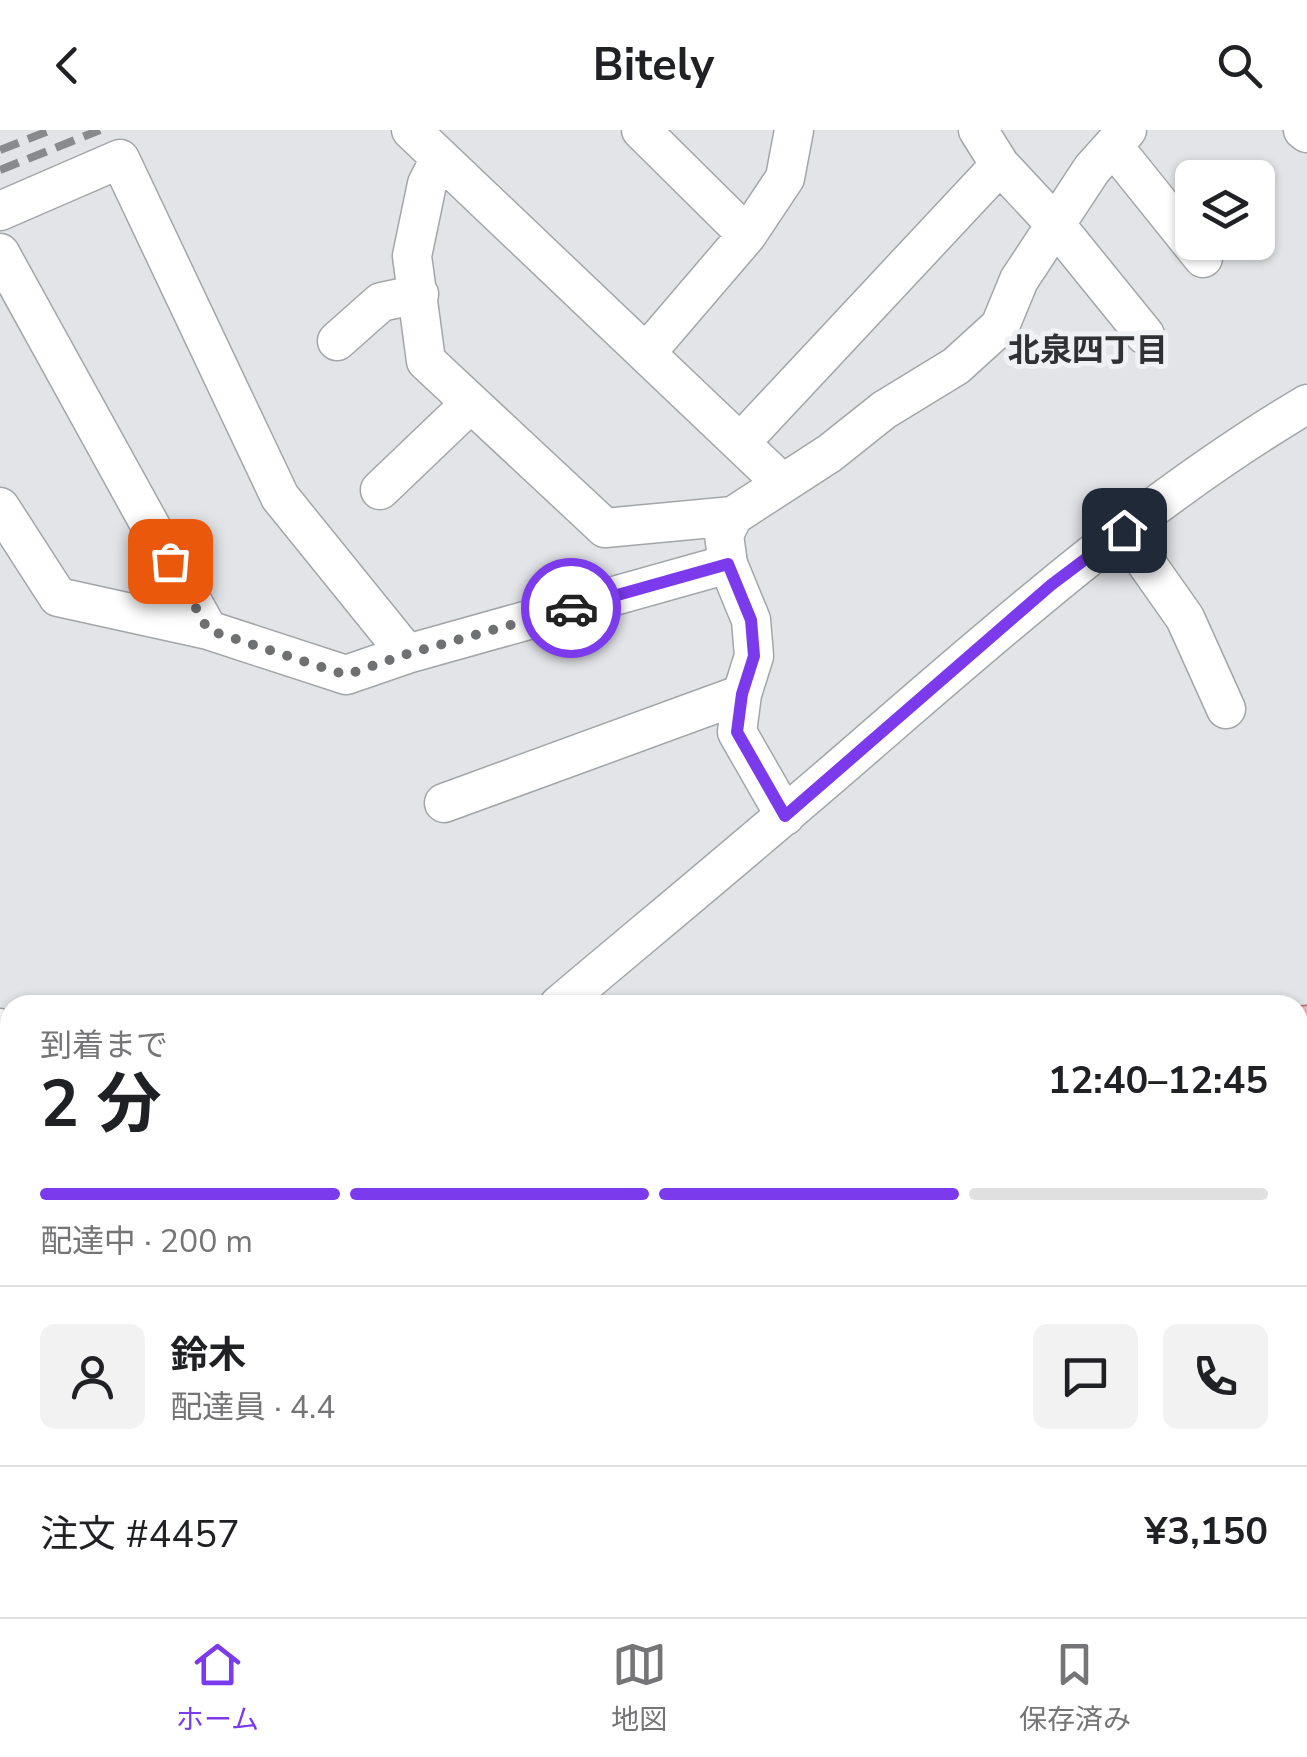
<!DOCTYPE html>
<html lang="ja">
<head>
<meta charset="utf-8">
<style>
	:root { --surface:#fff; --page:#f2f2f2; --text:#202124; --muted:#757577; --line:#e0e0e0; --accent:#7c3aed }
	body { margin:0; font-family:"Nunito Sans","Noto Sans JP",sans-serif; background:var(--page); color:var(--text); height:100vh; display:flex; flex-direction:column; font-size:38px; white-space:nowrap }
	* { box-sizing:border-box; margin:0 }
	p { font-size:32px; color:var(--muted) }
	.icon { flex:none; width:55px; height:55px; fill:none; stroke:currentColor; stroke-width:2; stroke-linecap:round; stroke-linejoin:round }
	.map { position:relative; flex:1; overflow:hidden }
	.details { position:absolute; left:0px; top:865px; width:1308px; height:622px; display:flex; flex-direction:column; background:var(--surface); border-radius:30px 30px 0 0; box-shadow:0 2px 8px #0004 }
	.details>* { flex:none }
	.buttons { position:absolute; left:1175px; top:30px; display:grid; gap:20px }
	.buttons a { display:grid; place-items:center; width:100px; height:100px; border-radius:15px; background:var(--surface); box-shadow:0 2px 8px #0004; font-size:50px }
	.pin { position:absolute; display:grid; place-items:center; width:85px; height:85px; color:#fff; margin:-42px; border-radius:20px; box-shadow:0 5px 15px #0006 }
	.courier { position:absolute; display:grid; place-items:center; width:100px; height:100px; margin:-50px; border:8px solid #7c3aed; border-radius:50%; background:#fff; color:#222; box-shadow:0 2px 12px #0007 }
	.overview em { font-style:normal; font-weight:700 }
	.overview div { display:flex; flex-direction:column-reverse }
	.overview { display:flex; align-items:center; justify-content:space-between; height:170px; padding:0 40px }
	h1 { font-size:65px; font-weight:700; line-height:75px }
	.bar { display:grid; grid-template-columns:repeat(4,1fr); gap:15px 10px; align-content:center; height:120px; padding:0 40px }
	.bar i { height:12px; border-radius:8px; background:var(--line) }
	.bar .on { background:var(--accent) }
	.bar p { grid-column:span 4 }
	.line { display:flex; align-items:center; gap:25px; padding:0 40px; border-top:2px solid var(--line) }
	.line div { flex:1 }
	.round { display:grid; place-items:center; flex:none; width:105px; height:105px; border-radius:15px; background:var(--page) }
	header { display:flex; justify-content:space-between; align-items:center; height:130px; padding:0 40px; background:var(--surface); font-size:45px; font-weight:700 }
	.menu { display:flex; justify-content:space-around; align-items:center; height:140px; border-top:2px solid var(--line); background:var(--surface); font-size:28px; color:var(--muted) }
	.menu a { display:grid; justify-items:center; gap:5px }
	.menu .on { color:var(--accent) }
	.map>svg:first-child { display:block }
	.building { fill:#653836 }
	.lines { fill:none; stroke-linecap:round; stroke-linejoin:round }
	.minor-casing { stroke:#a3a6a9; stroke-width:41 }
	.major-casing { stroke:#b16c72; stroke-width:51 }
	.minor { stroke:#fff; stroke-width:38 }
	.major { stroke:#fababf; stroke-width:48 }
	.rail { stroke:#898a8c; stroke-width:8; stroke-dasharray:20 10; stroke-linecap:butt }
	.done { stroke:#6e7071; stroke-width:10; stroke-dasharray:0 18 }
	.route { stroke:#7c3aed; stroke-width:12 }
	.labels { text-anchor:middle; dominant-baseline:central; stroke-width:10; stroke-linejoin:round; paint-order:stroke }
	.neighbourhood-label { font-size:32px; font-weight:bold; fill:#303132; stroke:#eff1f5 }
</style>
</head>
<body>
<header><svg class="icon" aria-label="back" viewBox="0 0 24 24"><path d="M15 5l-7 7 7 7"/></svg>Bitely<svg class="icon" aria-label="search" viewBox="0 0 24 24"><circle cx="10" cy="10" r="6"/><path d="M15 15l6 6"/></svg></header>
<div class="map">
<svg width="1307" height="1487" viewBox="0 0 1307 1487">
	<rect width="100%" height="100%" fill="#e2e4e7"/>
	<path class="building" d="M1298,1052L1307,1059V1395L1298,1409Z
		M1103,1478H1248L1241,1487H1116Z"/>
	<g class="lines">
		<g class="minor-casing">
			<path id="minor" d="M411,0L781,352
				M641,0L747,105L785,48L794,0
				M978,0L1000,35L1055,94L1145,205
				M1303,0L1307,3
				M1113,16L1203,128
				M440,28L427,54L412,126L426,231L605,398L733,386
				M0,81L120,29L280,367L407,524
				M0,123L208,500
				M337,211L381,172L419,164
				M646,223L747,105
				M740,313L1000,35
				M380,360L471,273
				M0,377L58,467L208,500L346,545L407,524L728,434
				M1123,400L1185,488L1226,579
				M444,673L742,564
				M785,686L737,602L742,564L754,526L751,490L728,434L724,405L733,386L830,323L884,280L956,236L1000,196L1019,150L1092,39L1127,0
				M559,875C661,789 764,704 865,616C1006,494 1146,370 1307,274
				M0,898L10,904
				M289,1478L295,1487
				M1057,1478L1074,1487"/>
		</g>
		<g class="major-casing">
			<path id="major" d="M1298,902L1307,900
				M0,1217L10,1214"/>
		</g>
		<use href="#minor" class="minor"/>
		<use href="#major" class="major"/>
		<path class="rail" d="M0,20L51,0
			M0,40L100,0"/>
	</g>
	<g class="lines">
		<path class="done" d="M170,431L208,500L346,545L407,524L571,478"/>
		<path class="route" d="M571,478L728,434L751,490L754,526L742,564L737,602L785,686L1051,455L1124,400"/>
	</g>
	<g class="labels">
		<g class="neighbourhood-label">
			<text x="1088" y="220">北泉四丁目</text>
		</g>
	</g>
</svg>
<div class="buttons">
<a><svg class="icon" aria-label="layers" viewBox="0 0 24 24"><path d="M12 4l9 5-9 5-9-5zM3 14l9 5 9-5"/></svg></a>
</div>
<div class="pin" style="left:170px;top:431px;background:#ea580c"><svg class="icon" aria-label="bag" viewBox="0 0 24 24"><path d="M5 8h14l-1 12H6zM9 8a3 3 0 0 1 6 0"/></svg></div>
<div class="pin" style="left:1124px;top:400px;background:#1f2937"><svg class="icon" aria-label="home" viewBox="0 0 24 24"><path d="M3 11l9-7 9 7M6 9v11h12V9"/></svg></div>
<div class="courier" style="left:571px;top:478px"><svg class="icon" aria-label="car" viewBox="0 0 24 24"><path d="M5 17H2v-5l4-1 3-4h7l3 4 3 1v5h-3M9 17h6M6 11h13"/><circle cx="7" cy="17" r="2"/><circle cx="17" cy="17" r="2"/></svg></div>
<section class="details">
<div class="overview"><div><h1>2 分</h1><p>到着まで</p></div><em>12:40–12:45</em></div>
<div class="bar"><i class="on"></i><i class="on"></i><i class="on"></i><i></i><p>配達中 · 200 m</p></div>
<div class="line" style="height:180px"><a class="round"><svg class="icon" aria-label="person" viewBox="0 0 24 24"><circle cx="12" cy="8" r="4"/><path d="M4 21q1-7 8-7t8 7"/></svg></a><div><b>鈴木</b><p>配達員 · 4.4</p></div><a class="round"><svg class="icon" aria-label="chat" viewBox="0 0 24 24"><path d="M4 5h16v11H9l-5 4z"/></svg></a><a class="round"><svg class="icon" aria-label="phone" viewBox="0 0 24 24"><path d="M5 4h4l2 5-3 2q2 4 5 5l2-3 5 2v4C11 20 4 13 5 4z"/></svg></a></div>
<div class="line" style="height:130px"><div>注文 #4457</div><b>¥3,150</b></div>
</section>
</div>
<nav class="menu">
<a class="on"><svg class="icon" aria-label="home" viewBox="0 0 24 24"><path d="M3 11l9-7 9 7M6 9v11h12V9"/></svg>ホーム</a>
<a><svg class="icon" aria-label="map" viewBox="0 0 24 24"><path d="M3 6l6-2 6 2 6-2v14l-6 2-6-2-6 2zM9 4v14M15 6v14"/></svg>地図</a>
<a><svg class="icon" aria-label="saved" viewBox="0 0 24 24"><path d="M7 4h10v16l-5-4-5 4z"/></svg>保存済み</a>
</nav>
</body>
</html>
